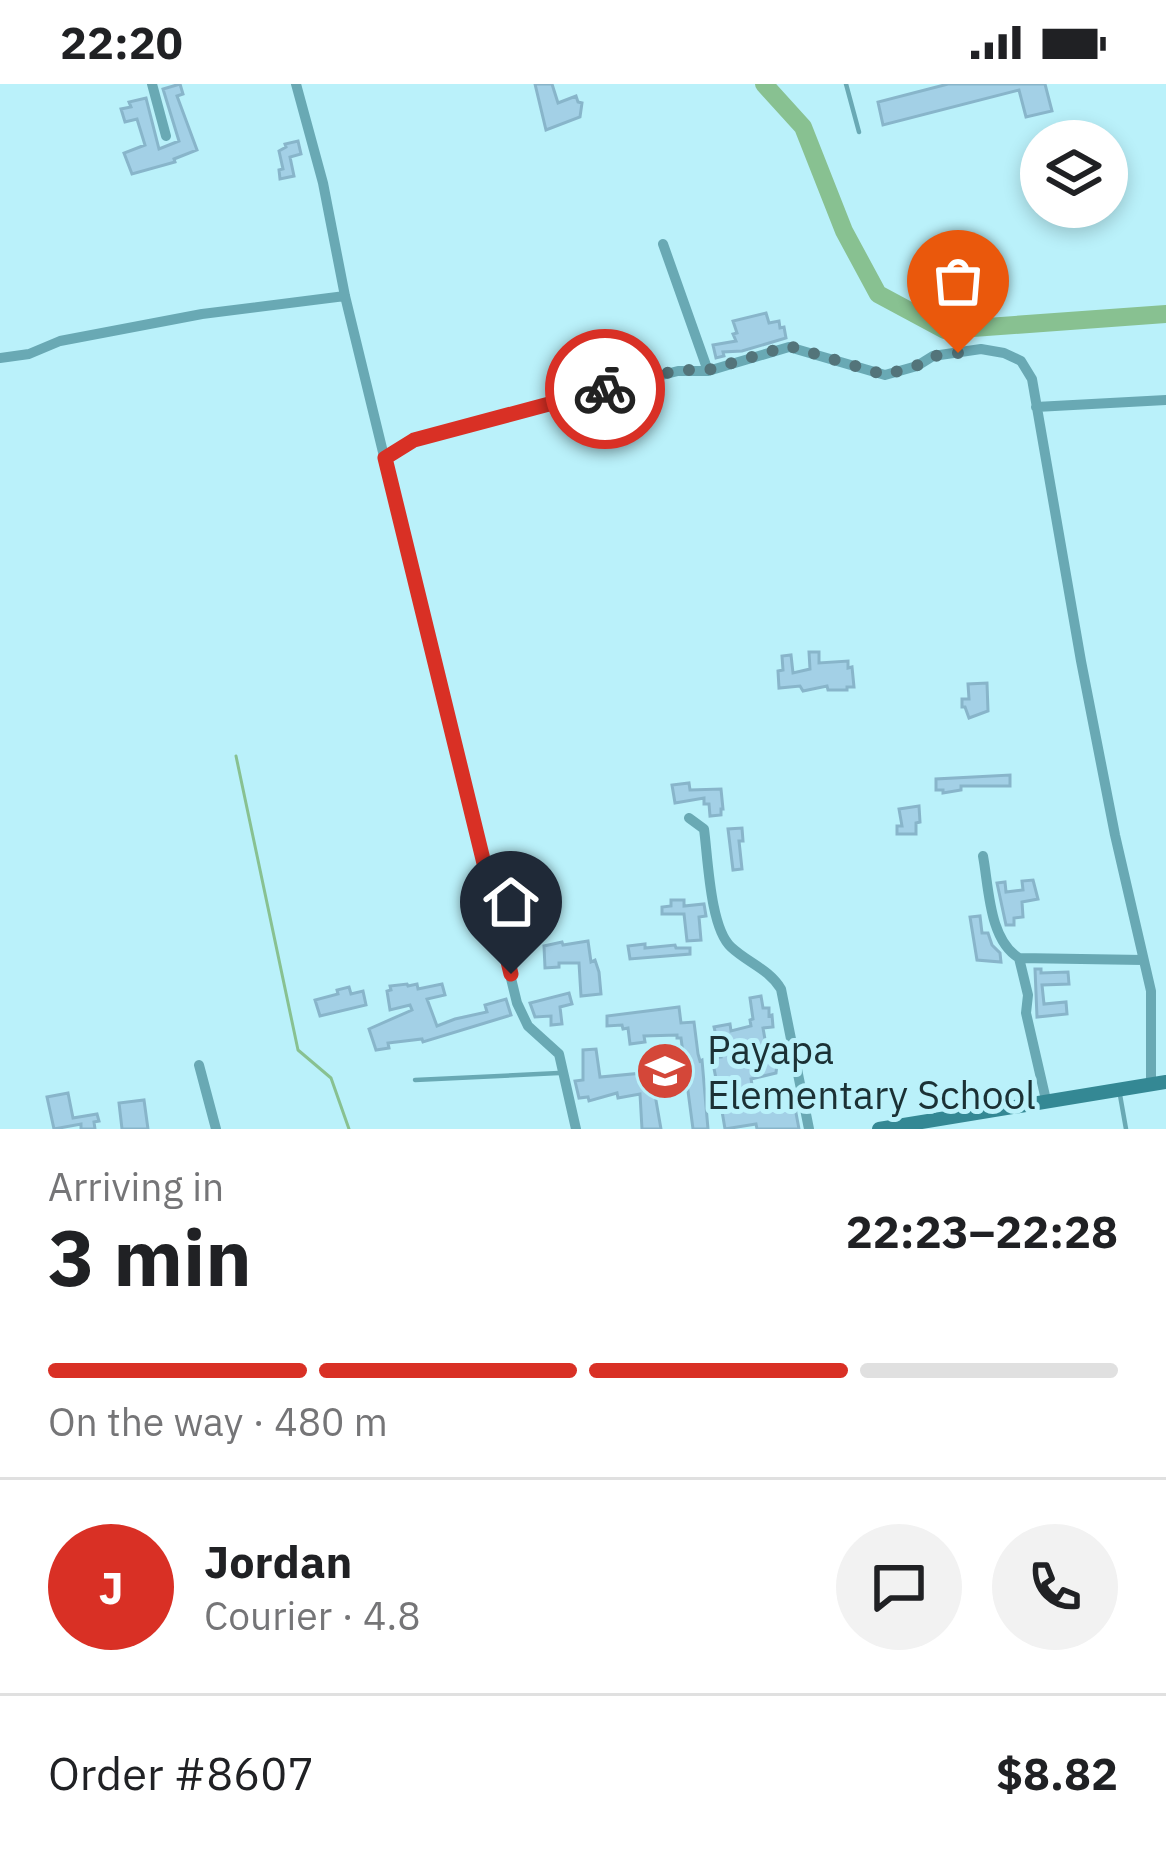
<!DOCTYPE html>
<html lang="en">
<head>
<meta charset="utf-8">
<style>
	:root { --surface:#fff; --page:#f2f2f2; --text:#202124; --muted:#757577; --line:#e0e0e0; --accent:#d93025 }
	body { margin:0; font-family:"IBM Plex Sans",sans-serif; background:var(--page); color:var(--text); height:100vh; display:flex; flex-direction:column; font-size:45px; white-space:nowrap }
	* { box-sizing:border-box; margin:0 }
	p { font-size:39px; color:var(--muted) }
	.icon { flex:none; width:66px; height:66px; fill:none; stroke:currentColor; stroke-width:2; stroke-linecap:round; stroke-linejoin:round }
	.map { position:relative; height:1045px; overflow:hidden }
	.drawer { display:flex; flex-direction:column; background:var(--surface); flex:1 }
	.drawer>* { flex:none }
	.buttons { position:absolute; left:1020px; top:36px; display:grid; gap:24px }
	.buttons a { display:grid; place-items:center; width:108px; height:108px; border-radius:50%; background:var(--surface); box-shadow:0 6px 18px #0003; font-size:60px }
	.pin { position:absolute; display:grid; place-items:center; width:102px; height:102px; color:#fff; margin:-123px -51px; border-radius:50% 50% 50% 0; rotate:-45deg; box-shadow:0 0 12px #0007 }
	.pin .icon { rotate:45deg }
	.courier { position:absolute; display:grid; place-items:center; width:120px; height:120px; margin:-60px; border:9px solid #d93025; border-radius:50%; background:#fff; color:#222; box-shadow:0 3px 15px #0007 }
	.head em { font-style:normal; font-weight:700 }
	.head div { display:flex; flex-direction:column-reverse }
	.head { display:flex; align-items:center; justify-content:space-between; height:204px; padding:0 48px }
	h1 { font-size:78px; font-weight:700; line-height:90px }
	.bar { display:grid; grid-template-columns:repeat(4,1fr); gap:18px 12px; align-content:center; height:144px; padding:0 48px }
	.bar i { height:15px; border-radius:9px; background:var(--line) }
	.bar .on { background:var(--accent) }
	.bar p { grid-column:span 4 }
	.line { display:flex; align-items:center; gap:30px; padding:0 48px; border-top:3px solid var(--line) }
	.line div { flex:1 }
	.round { display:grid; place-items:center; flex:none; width:126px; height:126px; border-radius:63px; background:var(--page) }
	.status { display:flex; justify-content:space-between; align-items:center; height:84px; padding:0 60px; background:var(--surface); direction:ltr }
	.status svg { height:33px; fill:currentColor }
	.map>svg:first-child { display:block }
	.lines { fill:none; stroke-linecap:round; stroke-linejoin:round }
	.stream { stroke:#88c191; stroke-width:3 }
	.river { stroke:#88c191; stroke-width:18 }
	.building { fill:#a3d0e6; stroke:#88b5ca; stroke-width:3 }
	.lane { stroke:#69a9b4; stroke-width:4.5 }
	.street { stroke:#69a9b4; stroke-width:10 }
	.secondary { stroke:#348894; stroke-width:14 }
	.done { stroke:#53747a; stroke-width:12; stroke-dasharray:0 21.6 }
	.route { stroke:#d93025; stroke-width:15 }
	.labels { text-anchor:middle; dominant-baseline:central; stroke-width:10; stroke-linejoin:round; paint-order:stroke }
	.poi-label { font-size:39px; fill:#1b3135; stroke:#baf1fa; text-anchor:start }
</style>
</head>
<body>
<div class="status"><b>22:20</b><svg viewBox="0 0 49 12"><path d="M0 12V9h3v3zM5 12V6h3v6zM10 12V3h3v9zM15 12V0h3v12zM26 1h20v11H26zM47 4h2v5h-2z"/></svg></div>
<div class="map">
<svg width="1166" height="1045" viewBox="0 0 1166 1045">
	<rect width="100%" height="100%" fill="#baf1fa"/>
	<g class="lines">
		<path class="stream" d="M236,672L298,966L331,994L349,1045"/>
		<path class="river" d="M764,0L803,43L844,147L878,210L945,246L1166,230"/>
	</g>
	<path class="building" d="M180,0L183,10L177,12L197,66L174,75L175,78L132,90L124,69L145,61L137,35L125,38L121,25L131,23L129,18L146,14L159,65L179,57L163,5Z
		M535,0H552L558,19L576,12L578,18L582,19L580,33L546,46Z
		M948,0H1045L1052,27L1026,33L1019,6L883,41L878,18Z
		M298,57L301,70L290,73L294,92L280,95L279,86L283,85L279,67L286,63L285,60Z
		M766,229L769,239L779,237L780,244L784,243L786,254L742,267L723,268L724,272L716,274L713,261L736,257L733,250L737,249L733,237Z
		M809,568H819V579L848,577V584L852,583L854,603H847V606H828L827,602L803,607L800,602L779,604L778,587L783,586L782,572L791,571L793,589L810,585Z
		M987,599L988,627L969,634L965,623H962V615H969L968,600Z
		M1010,691V702H961V706L943,709V706H936V695Z
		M689,699L690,706L721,705L723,725H721V731L710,732L709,720H704V714L675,719L672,701Z
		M919,722L920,738L916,739V750H897V742H902L899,725Z
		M742,744L743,757H739L742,785L733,786L728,745Z
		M1033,796L1038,815L1022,818L1023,833L1014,834V841H1006L997,799L1005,798L1006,808L1023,806L1022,797Z
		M671,816H684V822L704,820L706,832L699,833L701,856L687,857L684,830H662V823L671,822Z
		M980,832L982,849H988L992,861L1000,869L1001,878L977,876L970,833Z
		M588,857L591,878L595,876L599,888L601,910L581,912L579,879H559V883L545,884L544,862L562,858L563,861Z
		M645,860V864L675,861L676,864H690V870L630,875L628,862Z
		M1035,885H1041V889L1068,888L1069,900L1042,901L1044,920L1066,918L1067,930L1037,933Z
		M407,900L408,902L417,900L418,905L442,900L445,911L427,915L437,942L455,935L487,928L485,921L506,915L511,931L423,958L422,955L388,959L389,964L376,966L369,945L412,926L410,921L390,926L387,907L391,906L390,902Z
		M349,903L351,910L363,907L366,921L320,932L315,916L338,910L337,906Z
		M569,909L572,920L560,923L562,940L551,941V932L535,933L530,919Z
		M761,912L763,924H769V932L772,931L773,943L763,944L766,961H769L772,972L775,971L777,980L776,989L751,995L756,1023L765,1021L766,1028L783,1023L782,1014L793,1013L799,1045H757L756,1040L725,1045L722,1027L738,1023L730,998L717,1000L712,974L721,973L714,943L730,940L731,947L751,942L750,936L753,935L750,914Z
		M679,923L681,939L694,938L698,970L700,977L702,976L708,1045H693L681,954H677V951L644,952L645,958L630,960L628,944L623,945L622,941L607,942V932Z
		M596,965L600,993L664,987L666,1003L654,1005L661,1045H642L640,1010L618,1014L617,1009L589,1017L588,1013L579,1014L575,997L583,996V966Z
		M68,1009L73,1034L97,1030L99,1037L94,1038L95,1045H81V1040L54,1045L47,1013Z
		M144,1016L148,1045H122L119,1019Z"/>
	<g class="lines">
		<path class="lane" d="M846,0L859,48
			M415,996L559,989
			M1120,1011L1126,1045"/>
		<path class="street" d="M152,0L166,52
			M296,0L323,99L345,212L517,919L528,942L559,970L576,1045
			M663,160L708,287
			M0,274L29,270L60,257L202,230L345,212
			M1036,323L1166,316
			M385,374L414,356L505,330L678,287H708L789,263L885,291L917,282L933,272L981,265L1004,269L1021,277L1032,295L1081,577L1115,751L1151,907V1000
			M689,734L704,745C708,774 710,844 731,863C748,879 769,885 781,905L809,1045
			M983,772C989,804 989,856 1019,874L1143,876
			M1019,874L1028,911L1026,929L1046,1016
			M199,981L216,1045"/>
		<path class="secondary" d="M879,1045L1166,998"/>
	</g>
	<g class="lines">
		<path class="done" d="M605,305L678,286H708L789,262L885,291L916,282L934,272L958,269"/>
		<path class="route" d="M511,890L385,374L414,356L605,305"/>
	</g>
	<defs>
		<g id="school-disc" transform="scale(3)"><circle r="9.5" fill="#d44739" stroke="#baf1fa"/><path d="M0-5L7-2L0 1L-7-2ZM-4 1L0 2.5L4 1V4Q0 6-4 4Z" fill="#fff"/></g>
	</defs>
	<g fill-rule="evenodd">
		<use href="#school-disc" x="665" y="987"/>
	</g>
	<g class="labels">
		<g class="poi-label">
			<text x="707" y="965">Payapa<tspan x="707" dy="45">Elementary School</tspan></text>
		</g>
	</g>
</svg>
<div class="buttons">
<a><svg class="icon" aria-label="layers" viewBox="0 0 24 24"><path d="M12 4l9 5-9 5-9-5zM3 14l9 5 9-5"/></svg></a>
</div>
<div class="pin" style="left:958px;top:269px;background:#ea580c"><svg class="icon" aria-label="bag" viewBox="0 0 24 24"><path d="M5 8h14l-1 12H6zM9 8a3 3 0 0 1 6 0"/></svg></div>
<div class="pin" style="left:511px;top:890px;background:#1f2937"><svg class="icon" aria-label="home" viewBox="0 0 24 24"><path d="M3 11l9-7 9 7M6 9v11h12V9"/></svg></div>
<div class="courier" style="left:605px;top:305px"><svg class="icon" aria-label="bike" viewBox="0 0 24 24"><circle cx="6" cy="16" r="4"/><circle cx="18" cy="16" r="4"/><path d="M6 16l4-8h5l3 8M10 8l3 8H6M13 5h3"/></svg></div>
</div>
<section class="drawer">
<div class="head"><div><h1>3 min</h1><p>Arriving in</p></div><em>22:23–22:28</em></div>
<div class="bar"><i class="on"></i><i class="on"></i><i class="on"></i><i></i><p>On the way · 480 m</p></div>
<div class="line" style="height:216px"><b class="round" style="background:var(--accent);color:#fff">J</b><div><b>Jordan</b><p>Courier · 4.8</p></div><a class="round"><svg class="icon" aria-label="chat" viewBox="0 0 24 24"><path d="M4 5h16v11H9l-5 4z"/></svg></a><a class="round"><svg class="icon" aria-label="phone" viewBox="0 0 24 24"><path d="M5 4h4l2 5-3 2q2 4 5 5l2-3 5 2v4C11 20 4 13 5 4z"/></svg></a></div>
<div class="line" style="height:156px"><div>Order #8607</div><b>$8.82</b></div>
</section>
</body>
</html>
